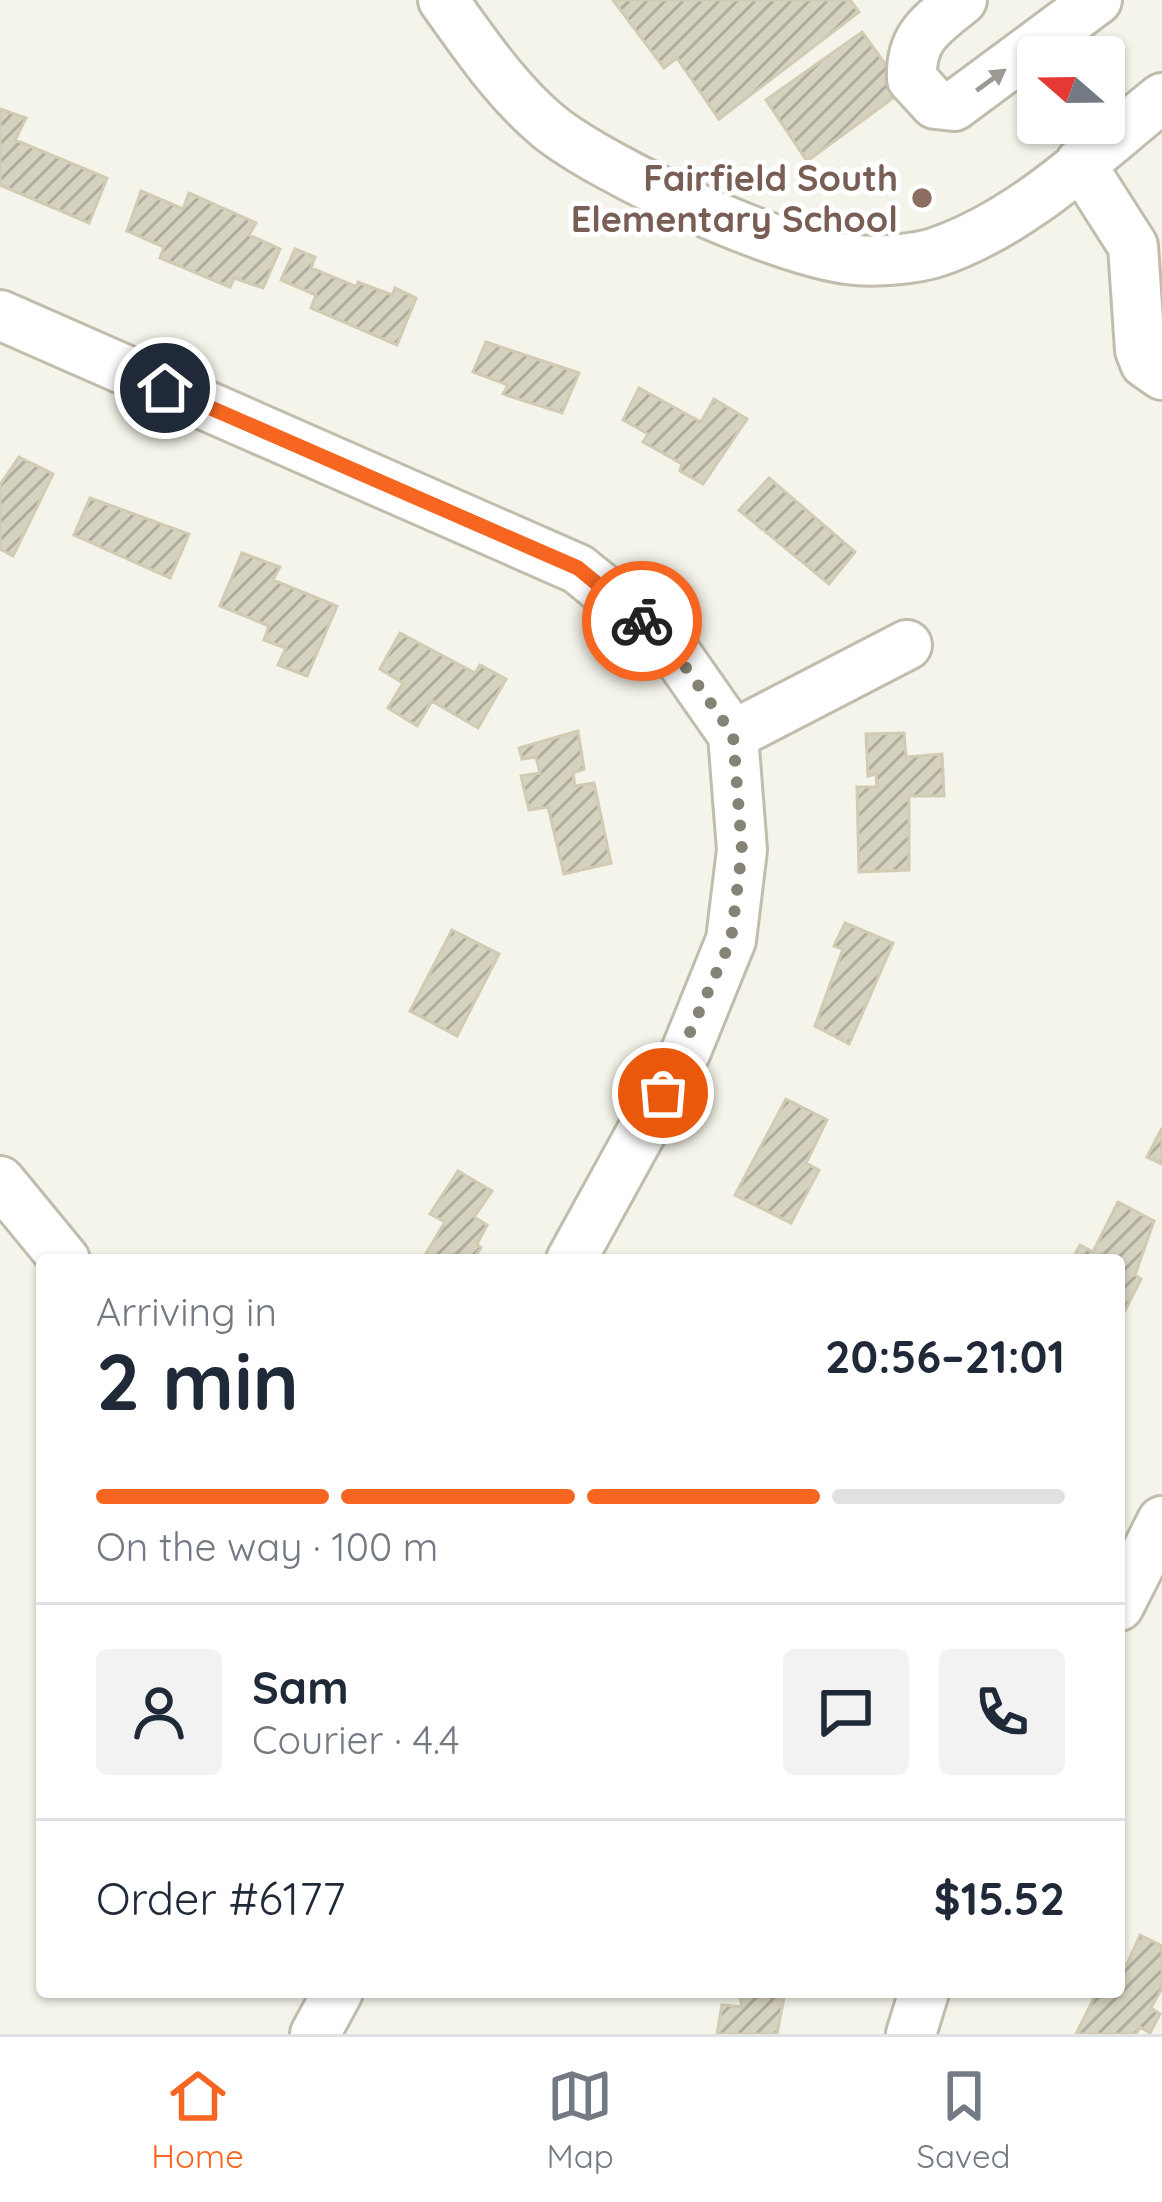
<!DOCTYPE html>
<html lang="en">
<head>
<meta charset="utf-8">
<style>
	:root { --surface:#fff; --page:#f2f2f3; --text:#1f2937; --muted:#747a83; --line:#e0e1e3; --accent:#f76620 }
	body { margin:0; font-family:Quicksand,sans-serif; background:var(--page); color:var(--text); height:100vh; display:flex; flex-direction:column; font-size:45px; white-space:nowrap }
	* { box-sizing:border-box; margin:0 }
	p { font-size:39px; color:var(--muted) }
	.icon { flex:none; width:66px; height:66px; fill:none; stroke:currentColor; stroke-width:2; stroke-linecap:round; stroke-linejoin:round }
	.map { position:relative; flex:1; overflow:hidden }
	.drawer { position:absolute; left:36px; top:1254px; width:1089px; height:744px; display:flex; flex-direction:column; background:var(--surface); border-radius:12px; box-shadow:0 3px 9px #0004 }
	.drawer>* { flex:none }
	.needle { width:78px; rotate:290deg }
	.fabs { position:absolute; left:1017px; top:36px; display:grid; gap:24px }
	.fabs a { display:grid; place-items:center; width:108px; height:108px; border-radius:12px; background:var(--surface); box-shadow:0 3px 9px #0004; font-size:60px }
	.pin { position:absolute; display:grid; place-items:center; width:102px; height:102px; color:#fff; margin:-51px; border:6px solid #fff; border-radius:50%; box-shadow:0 3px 12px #0007 }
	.courier { position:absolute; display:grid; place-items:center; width:120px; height:120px; margin:-60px; border:9px solid #f76620; border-radius:50%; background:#fff; color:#222; box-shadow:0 3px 15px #0007 }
	.head em { font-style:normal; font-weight:700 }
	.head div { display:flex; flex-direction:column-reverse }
	.head { display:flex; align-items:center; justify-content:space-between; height:204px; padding:0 60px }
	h1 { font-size:78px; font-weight:700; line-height:90px }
	.bar { display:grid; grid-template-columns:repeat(4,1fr); gap:18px 12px; align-content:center; height:144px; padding:0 60px }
	.bar i { height:15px; border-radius:9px; background:var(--line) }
	.bar .selected { background:var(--accent) }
	.bar p { grid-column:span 4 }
	.line { display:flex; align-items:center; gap:30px; padding:0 60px; border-top:3px solid var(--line) }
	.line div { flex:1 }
	.round { display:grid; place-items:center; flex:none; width:126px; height:126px; border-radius:12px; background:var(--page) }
	.dock { display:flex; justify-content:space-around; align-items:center; height:168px; border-top:3px solid var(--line); background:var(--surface); font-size:33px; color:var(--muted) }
	.dock a { display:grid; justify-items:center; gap:6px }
	.dock .selected { color:var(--accent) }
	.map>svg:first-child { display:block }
	.building { fill:url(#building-hatch); stroke:#d1cbb3; stroke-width:3 }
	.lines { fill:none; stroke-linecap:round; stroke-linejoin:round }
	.minor-casing { stroke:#c0bdad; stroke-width:54 }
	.minor { stroke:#fff; stroke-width:48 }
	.oneway { fill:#9b9992 }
	.done { stroke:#858276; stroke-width:12; stroke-dasharray:0 21.6 }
	.route { stroke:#f76620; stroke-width:15 }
	.education-dot { fill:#8d6e63; stroke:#fff; stroke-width:4.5 }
	.labels { text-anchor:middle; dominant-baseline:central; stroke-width:10; stroke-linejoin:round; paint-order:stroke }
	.education-label { font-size:36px; font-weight:bold; fill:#785e54; stroke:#fff; text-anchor:end }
</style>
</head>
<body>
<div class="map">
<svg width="1162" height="2034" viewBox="0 0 1162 2034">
	<defs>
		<pattern id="building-hatch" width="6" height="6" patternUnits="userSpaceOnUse" patternTransform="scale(3)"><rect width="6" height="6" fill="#d6d2c0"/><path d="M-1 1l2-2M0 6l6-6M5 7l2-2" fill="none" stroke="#b0ac9d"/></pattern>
	</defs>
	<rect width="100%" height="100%" fill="#f5f4ea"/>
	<path class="building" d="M613,0H850L859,12L719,119L677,58L664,68Z
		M862,32L904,90L807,161L766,100Z
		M0,109L26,118L15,140L107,178L89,223L0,185Z
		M141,191L183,209L189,193L256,223L249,235L280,249L263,288L234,278L230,287L160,258L164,247L127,231Z
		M295,249L315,257L311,268L357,287L358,282L392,295L395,288L416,298L397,345L311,308L316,295L281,280Z
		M486,342L579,373L562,413L503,394L508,385L473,372Z
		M639,388L701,422L714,399L747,419L703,484L680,471L682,464L643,442L648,434L623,420Z
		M19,457L53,474L13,556L0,549V485Z
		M769,478L855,552L829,584L739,510Z
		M90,498L189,534L170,578L74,535Z
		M242,553L280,567L273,580L337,606L307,676L278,665L286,648L264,640L269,626L220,606Z
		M400,633L475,673L480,665L506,679L478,728L432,701L417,726L388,708L403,683L380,669Z
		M578,731L584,769L573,773L575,786L594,783L611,863L564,874L548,807L529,810L521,776L540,773L536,757L522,759L519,748Z
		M904,733L906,757L942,754L944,796H909V870L859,872L857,787H877L876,774L868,776L866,734Z
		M845,923L893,943L849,1044L815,1026L843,949L834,946Z
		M452,930L499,954L457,1036L410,1011Z
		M786,1099L827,1120L806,1163L819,1170L791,1223L735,1195Z
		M1162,1128V1164L1147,1157Z
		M458,1171L492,1191L474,1217L487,1225L477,1244L481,1248L472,1260H433L425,1255L445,1222L430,1214Z
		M1118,1202L1154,1221L1135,1275L1141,1279L1119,1322V1260H1072L1080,1245L1093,1252Z
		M1140,1935L1162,1946V1988L1151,2008L1160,2014L1150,2033L1140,2027L1136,2034H1076L1097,1992H1119V1964H1127Z
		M739,1992H785L777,2034H717L722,2005L742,2007Z"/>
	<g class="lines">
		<g class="minor-casing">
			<path id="minor" d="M443,0C475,44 506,91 548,126C603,171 785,255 856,260C879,262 916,259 937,252C1024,222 1092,154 1162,98
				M962,0C931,25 910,37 912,79L935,104L954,106L1097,0
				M1080,163L1133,246L1140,350L1145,363L1162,375
				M0,315L578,569L668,642L733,735
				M733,735L907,645
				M0,1181L65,1260
				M571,1260L686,1051L731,940L742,850L733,735
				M1119,1606L1162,1521
				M315,2034L338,1992
				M911,2034L924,1992"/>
		</g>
		<use href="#minor" class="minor"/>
	</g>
	<defs><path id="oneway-solid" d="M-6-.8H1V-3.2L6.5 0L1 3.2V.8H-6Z" transform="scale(3)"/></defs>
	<use class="oneway" href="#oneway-solid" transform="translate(991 80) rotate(-36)"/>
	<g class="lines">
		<path class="done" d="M642,621L668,642L733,735L742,850L731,940L663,1093"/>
		<path class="route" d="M165,388L578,568L642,621"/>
	</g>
	<circle class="education-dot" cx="922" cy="198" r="12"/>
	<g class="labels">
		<g class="education-label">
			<text x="898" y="177">Fairfield South<tspan x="898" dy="41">Elementary School</tspan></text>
		</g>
	</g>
</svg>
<div class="fabs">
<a><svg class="needle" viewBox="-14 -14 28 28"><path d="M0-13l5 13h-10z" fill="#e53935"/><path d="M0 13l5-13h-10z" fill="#747a83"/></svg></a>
</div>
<div class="pin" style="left:663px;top:1093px;background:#ea580c"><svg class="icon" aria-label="bag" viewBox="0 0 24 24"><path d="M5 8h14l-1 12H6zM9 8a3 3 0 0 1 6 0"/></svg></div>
<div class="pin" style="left:165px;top:388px;background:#1f2937"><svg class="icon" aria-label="home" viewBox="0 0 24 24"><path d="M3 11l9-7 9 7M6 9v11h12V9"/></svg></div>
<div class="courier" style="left:642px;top:621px"><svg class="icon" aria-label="bike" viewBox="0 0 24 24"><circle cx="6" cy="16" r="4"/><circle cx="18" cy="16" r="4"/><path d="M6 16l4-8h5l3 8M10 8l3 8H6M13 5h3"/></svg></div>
<section class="drawer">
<div class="head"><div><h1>2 min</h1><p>Arriving in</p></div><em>20:56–21:01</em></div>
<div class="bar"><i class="selected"></i><i class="selected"></i><i class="selected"></i><i></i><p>On the way · 100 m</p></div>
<div class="line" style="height:216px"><a class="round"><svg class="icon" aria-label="person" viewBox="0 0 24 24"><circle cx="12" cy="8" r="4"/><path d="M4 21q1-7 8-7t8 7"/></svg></a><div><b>Sam</b><p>Courier · 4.4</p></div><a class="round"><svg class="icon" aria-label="chat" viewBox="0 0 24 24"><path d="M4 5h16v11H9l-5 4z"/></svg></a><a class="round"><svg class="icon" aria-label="phone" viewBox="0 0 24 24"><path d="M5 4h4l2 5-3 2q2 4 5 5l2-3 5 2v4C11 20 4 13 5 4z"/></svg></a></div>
<div class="line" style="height:156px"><div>Order #6177</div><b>$15.52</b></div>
</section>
</div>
<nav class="dock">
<a class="selected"><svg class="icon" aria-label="home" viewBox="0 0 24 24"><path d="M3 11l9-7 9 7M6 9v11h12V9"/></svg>Home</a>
<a><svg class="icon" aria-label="map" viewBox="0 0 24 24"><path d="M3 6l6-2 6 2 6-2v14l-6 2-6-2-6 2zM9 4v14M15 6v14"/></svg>Map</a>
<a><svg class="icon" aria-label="saved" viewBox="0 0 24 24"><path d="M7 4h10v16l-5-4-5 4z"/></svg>Saved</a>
</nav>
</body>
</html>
